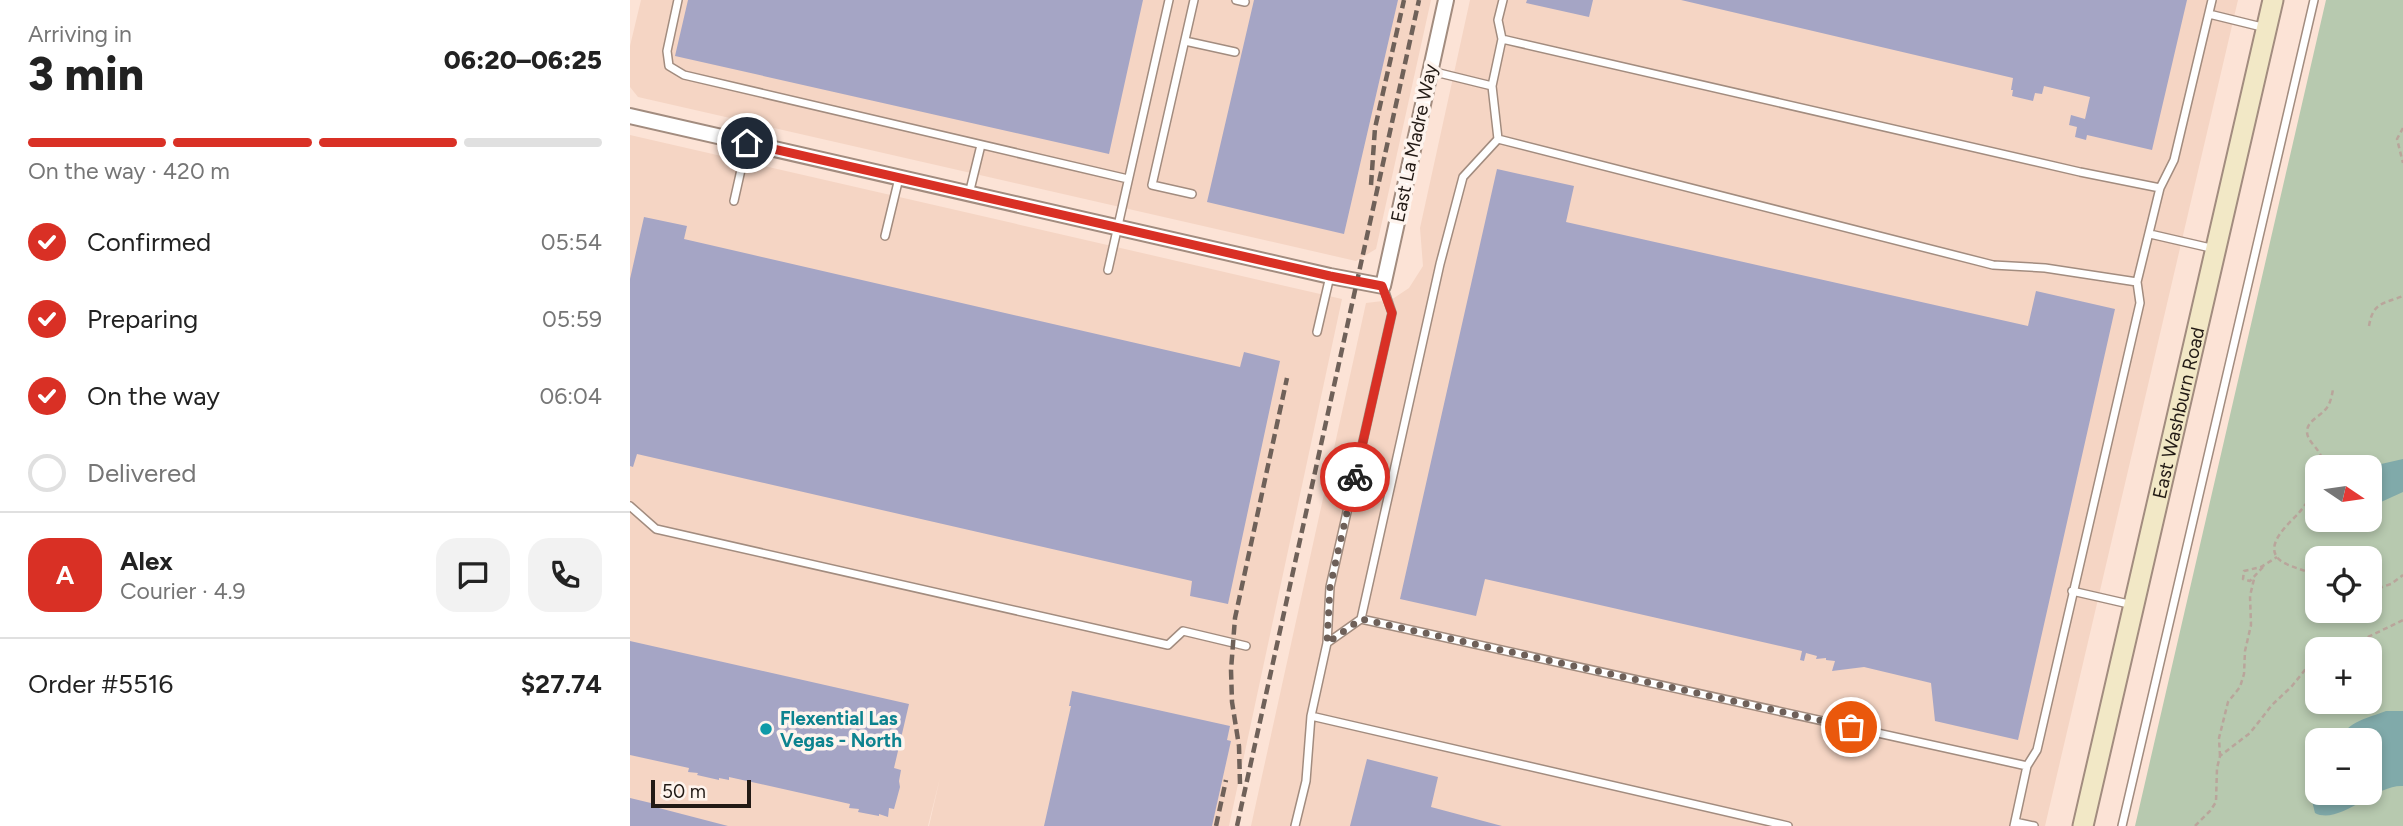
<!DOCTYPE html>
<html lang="en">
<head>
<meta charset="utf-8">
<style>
	:root { --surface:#fff; --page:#f2f2f2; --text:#222; --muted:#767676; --line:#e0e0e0; --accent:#d93025 }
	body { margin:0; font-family:Figtree,sans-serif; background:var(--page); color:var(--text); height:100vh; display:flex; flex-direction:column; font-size:26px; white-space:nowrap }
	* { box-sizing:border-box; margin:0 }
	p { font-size:23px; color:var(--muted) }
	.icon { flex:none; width:38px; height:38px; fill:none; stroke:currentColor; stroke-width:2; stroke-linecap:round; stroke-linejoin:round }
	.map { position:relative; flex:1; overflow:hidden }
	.side { display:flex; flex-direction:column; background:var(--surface); width:630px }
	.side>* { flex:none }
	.needle { width:46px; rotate:103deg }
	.controls { position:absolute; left:1675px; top:455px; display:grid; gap:14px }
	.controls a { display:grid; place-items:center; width:77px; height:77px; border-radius:14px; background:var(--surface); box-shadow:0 4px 10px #0003; font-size:35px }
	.scale { position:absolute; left:21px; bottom:18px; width:100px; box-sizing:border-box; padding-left:7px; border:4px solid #221a15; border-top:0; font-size:19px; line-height:24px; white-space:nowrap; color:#221a15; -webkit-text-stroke:5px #fef4ee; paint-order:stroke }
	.pin { position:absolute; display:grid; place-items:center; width:60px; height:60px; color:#fff; margin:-30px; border:4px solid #fff; border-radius:50%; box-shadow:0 2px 7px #0007 }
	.courier { position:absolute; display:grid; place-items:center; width:70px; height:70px; margin:-35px; border:5px solid #d93025; border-radius:50%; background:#fff; color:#222; box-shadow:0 2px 9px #0007 }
	.overview em { font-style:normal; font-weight:800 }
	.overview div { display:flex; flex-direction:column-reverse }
	.overview { display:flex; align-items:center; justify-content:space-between; height:119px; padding:0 28px }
	h1 { font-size:46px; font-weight:800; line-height:52px }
	.bar { display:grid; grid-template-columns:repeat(4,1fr); gap:10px 7px; align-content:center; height:84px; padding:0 28px }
	.bar i { height:9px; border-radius:5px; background:var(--line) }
	.bar .on { background:var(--accent) }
	.bar p { grid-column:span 4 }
	.line { display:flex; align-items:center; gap:18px; padding:0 28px; border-top:2px solid var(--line) }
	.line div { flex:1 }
	.round { display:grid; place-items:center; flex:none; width:74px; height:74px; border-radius:21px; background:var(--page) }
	ol { padding:0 28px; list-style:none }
	li { display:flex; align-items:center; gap:21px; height:77px }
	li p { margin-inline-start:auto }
	li .icon { padding:7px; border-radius:50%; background:var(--accent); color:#fff; stroke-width:4 }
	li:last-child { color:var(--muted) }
	li i { width:38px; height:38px; border:4px solid var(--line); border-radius:50% }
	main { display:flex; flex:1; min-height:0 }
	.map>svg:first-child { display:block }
	.built { fill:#f5d5c4 }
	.green { fill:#b7c9af; fill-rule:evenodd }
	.water { fill:#80aaaa }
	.building { fill:#a5a5c5 }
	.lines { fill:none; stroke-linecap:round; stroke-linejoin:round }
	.lane-casing { stroke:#a28c7f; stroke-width:10 }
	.street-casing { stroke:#a28c7f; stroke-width:18 }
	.secondary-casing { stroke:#a28c7f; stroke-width:23 }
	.path { stroke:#b9a59b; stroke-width:2.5; stroke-dasharray:5 3.5; stroke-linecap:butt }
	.lane { stroke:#fff; stroke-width:7 }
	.street { stroke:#fff; stroke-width:14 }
	.secondary { stroke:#f2e8c6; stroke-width:19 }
	.rail { stroke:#6f6159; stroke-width:4.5; stroke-dasharray:10 5; stroke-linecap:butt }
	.done { stroke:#6e6059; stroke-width:7; stroke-dasharray:0 12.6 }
	.route { stroke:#d93025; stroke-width:9 }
	.culture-dot { fill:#0f9aa8; stroke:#fef4ee; stroke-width:2.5 }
	.labels { text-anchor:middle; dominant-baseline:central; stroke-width:7; stroke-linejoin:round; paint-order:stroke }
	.street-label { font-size:19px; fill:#221a15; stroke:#fef4ee }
	.culture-label { font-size:19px; font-weight:bold; fill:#0d838f; stroke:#fef4ee; text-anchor:start }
</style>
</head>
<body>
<main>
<section class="side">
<div class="overview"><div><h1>3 min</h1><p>Arriving in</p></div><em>06:20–06:25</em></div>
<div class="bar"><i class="on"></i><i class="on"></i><i class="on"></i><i></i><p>On the way · 420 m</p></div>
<ol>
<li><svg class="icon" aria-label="check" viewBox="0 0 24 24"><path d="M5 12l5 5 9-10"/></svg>Confirmed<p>05:54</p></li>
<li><svg class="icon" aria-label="check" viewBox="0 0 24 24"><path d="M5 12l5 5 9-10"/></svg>Preparing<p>05:59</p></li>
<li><svg class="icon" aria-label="check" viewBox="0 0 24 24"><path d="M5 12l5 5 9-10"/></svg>On the way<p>06:04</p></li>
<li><i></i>Delivered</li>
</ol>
<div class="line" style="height:126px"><b class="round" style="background:var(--accent);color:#fff">A</b><div><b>Alex</b><p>Courier · 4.9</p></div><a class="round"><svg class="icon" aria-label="chat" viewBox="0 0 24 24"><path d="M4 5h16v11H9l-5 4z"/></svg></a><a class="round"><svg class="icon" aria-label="phone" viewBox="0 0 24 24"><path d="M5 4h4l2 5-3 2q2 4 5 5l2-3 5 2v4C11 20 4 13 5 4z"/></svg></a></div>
<div class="line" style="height:91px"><div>Order #5516</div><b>$27.74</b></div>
</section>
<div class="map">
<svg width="1773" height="826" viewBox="0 0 1773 826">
	<rect width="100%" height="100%" fill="#fce3d6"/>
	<path class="built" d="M11,0H801L746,249L726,261L8,97L0,87V46Z
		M840,0H1608L1415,826H621L736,303L761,300L779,288L793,266L790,228Z
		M0,135L712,299L599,826H299L310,778L298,826H0Z"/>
	<path class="green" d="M1696,0H1773V826H1505ZM1687,467H1740V520H1687ZM1687,558H1740V611H1687ZM1687,649H1740V702H1687ZM1687,740H1740V793H1687Z"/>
	<path class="water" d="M1773,459V492L1740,507L1738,467Z
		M1756,711H1773V786C1746,784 1709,826 1685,813L1682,801L1687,789V793H1740V740H1708C1719,721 1738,718 1756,711Z"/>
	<path class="building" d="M58,0H513L479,154L45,56Z
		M624,0H768L714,234L577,202Z
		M897,0H963L959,17L896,3Z
		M1051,0H1557L1522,150L1457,135L1456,140L1445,137L1447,127L1439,125L1441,115L1455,119L1460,97L1414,86L1412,94L1405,93L1403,101L1382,96L1383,90H1381L1383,78Z
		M867,169L944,186L936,222L1398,326L1406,291L1485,309L1388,740L1305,721L1301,683L1234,667L1202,671L1205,661L1196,660V658L1186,659L1187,656L1176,653L1174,661L1170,660L1172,651L855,579L846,616L770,599Z
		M14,217L57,226L54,239L610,367L614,352L650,361L598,604L560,596L562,581L7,454L3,467L0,466V279Z
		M0,641L279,704L264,768L271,770L269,781L270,787L264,809L259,808L258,817L249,814V816L228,812L229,809L219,808L220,804L99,777V780L89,778V780L67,775L68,773L58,772L59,768L0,755Z
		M442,691L600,726L597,740L601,741L582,826H414L441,706H439Z
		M737,759L808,777L801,807L872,826H720Z
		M0,798L25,804V807L98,826H0Z"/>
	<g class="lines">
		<g class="lane-casing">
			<path id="lane" d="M48,0L37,51L39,66L54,75L498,179
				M606,0L615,2
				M1579,14L1636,28
				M872,39L1450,172L1530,188
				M555,41L605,52
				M801,71L862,86
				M868,139L1363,265L1415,268L1507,282
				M339,194L351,145
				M562,194L522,185L564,0
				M104,201L117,143
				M1520,234L1585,249
				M255,236L269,178
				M478,270L539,0
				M687,332L700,276
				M0,506L26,529L538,645L553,631L616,646
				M1442,591L1503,605
				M731,619L1397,766
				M697,643L731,619L810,264L833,177L868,139L862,86L872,39L868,20L873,0
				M681,716L1158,826
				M1385,822L1404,826
				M665,826L676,781L681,716L697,643L700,587L762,313L753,286
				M1384,826L1397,766L1407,750L1510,303L1507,282L1530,188L1544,160L1582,0
				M1492,826L1684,0"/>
		</g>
		<g class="street-casing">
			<path id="street" d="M0,116L700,276L753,286L816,0"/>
		</g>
		<g class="secondary-casing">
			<g id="secondary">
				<path id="s1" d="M1453,826L1643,0"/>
			</g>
		</g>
		<path class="path" d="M1773,128L1767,139L1773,163
			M1739,326C1743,302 1753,304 1773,296
			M1693,467C1693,448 1678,445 1677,432C1677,421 1689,417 1695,410C1700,405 1702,396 1703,389
			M1687,488C1681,497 1674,507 1667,515C1658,524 1632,547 1651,561C1662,568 1676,570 1687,576
			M1633,567L1620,581L1613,579L1614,571L1631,567L1647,557
			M1740,591L1761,584L1773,575
			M1697,649L1734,639L1773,620
			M1590,756L1589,738L1598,702L1610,687L1614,674L1615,651L1621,625L1620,596L1624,579
			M1565,826L1580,811L1586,802L1587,768L1590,756L1620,733L1642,705L1662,686L1687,655"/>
		<use href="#lane" class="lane"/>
		<use href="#street" class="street"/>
		<use href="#secondary" class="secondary"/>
		<path class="rail" d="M741,185L745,128L774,0
			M610,784L609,746L602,702L601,670L605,618L657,378
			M586,826L596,780
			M607,826L789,0"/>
	</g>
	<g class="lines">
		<path class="done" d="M725,477L700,587L697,643L731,619L1221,727"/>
		<path class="route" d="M117,143L700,276L752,286L762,313L725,477"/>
	</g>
	<circle class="culture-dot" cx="136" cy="729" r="7"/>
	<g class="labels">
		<g class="street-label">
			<text transform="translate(784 143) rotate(-78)">East La Madre Way</text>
			<text stroke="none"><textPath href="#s1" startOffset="424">East Washburn Road</textPath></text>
		</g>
		<g class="culture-label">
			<text x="150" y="718">Flexential Las<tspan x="150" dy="22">Vegas - North</tspan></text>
		</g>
	</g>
</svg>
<div class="controls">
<a><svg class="needle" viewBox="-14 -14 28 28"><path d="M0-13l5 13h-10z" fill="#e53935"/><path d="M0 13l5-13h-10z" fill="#767676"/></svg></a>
<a><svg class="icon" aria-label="locate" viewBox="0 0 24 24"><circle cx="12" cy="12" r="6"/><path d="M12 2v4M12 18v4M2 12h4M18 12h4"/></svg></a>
<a>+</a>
<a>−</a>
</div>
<div class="scale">50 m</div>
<div class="pin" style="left:1221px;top:727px;background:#ea580c"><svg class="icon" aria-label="bag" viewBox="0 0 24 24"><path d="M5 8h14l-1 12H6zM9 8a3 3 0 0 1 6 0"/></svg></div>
<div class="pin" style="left:117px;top:143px;background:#1f2937"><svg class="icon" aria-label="home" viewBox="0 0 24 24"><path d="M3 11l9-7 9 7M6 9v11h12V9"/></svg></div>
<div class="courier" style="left:725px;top:477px"><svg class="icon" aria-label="bike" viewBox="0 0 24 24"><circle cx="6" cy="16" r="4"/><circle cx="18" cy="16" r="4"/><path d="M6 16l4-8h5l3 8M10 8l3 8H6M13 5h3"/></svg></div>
</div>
</main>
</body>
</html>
